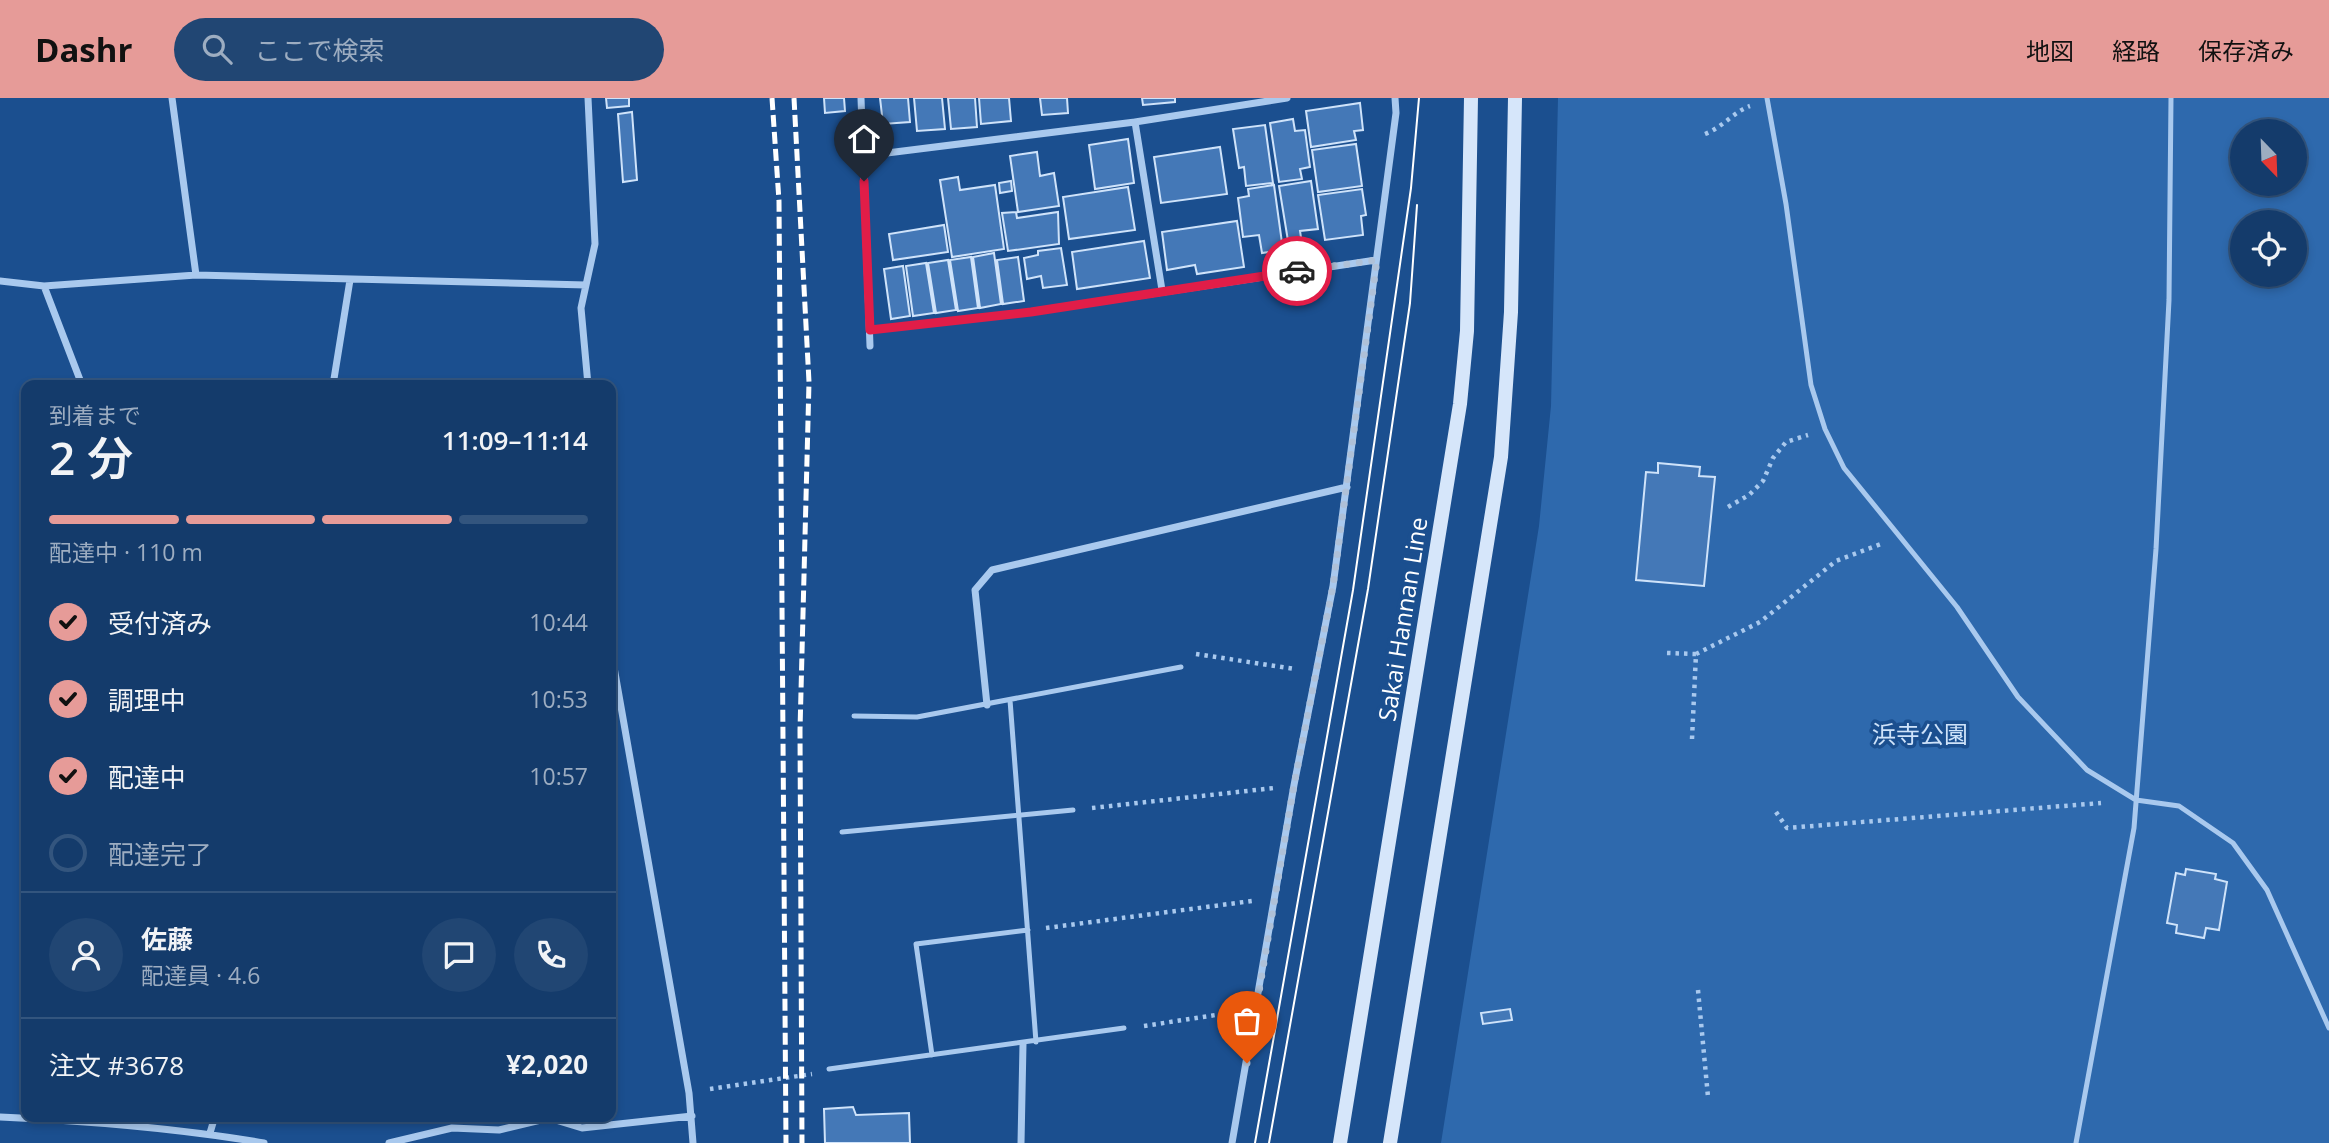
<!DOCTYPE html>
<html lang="ja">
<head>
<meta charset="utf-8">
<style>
	:root { --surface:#143b6b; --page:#214673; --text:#f1f3f6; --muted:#9dadc1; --line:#33557e; --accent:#e69b98 }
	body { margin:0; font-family:"Open Sans","Noto Sans JP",sans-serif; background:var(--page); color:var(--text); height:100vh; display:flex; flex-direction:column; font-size:26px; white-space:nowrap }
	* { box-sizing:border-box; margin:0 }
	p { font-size:23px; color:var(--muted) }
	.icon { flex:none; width:38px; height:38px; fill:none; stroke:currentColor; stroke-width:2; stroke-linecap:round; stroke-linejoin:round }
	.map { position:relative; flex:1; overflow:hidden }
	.side { position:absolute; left:21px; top:282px; width:595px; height:742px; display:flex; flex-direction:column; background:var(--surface); border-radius:14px; box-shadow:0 4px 10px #0003,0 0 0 2px var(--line) }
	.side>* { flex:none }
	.needle { width:46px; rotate:157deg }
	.buttons { position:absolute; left:2230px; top:21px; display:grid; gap:14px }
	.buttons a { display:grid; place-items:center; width:77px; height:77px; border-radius:50%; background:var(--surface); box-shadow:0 4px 10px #0003,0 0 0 2px var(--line); font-size:35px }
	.pin { position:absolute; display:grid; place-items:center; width:60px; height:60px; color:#fff; margin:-72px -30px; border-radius:50% 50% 50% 0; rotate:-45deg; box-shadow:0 0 7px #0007 }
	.pin .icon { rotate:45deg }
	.courier { position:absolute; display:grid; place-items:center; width:70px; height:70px; margin:-35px; border:5px solid #e11d48; border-radius:50%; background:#fff; color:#222; box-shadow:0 2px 9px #0007 }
	.head em { font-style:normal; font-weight:600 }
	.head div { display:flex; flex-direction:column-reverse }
	.head { display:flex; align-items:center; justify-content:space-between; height:119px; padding:0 28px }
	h1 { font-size:46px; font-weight:600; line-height:52px }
	.bar { display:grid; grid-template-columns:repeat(4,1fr); gap:10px 7px; align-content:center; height:84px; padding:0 28px }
	.bar i { height:9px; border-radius:5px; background:var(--line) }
	.bar .current { background:var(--accent) }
	.bar p { grid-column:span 4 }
	.line { display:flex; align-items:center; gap:18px; padding:0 28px; border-top:2px solid var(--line) }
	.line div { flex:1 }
	.round { display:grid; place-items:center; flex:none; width:74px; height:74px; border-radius:37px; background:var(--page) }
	ol { padding:0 28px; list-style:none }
	li { display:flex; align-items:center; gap:21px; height:77px }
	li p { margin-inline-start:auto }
	li .icon { padding:7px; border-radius:50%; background:var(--accent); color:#111; stroke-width:4 }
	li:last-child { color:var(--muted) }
	li i { width:38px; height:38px; border:4px solid var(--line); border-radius:50% }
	header { display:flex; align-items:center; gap:42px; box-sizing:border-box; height:98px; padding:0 35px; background:var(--accent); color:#111 }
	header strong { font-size:33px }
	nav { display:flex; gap:38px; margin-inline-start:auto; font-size:24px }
	.search { width:490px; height:63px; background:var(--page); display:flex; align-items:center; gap:18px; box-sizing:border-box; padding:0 24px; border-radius:38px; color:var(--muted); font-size:26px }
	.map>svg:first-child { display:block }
	.green { fill:#2e69ad; fill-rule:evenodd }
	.building { fill:#4478b7; stroke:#cfe3fa; stroke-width:2 }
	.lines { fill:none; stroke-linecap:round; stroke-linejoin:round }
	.path { stroke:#a9c9ee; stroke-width:4.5; stroke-dasharray:3.5 5; stroke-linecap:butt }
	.service { stroke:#a9c9ee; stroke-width:5 }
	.minor { stroke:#a9c9ee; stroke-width:7 }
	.secondary { stroke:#d6e6fa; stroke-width:14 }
	.tram { stroke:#fff; stroke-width:2 }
	.rail { stroke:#fff; stroke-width:5; stroke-dasharray:12 5; stroke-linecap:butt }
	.done { stroke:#afc1d8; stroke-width:7; stroke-dasharray:0 12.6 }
	.route { stroke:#e11d48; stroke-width:9 }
	.labels { text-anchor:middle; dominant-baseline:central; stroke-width:7; stroke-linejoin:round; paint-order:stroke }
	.street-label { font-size:24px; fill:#fff; stroke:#1b4f8f }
	.park-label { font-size:24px; fill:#cfe3fa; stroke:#1b4f8f }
</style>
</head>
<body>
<header>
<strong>Dashr</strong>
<div class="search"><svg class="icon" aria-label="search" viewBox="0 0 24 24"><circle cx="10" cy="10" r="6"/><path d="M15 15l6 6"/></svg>ここで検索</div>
<nav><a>地図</a><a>経路</a><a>保存済み</a></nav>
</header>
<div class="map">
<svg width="2329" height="1045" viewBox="0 0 2329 1045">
	<rect width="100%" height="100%" fill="#1b4f8f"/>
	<path class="green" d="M1558,0H2329V1045H1441L1539,428L1551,308ZM2242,33H2294V86H2242ZM2242,124H2294V177H2242Z"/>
	<path class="building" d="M606,0H629V8L607,10Z
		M824,0H844L845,13L825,15Z
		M880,0H908L910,24L883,26Z
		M914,0H942L945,31L917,33Z
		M948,0H975L977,29L951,31Z
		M979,0H1009L1011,23L981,26Z
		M1040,0H1067L1068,15L1042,17Z
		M1142,0H1175V4L1143,7Z
		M1360,5L1363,32L1354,33L1356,42L1311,49L1306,13Z
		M632,14L637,82L623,84L618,16Z
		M1293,21L1295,33L1305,32L1310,69L1300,71L1302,81L1279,84L1270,25Z
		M1265,27L1273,85L1246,88L1244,69L1239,70L1233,31Z
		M1128,41L1134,85L1095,91L1089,47Z
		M1356,46L1362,88L1318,94L1312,52Z
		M1220,49L1227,96L1161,105L1154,59Z
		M1037,54L1040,78L1054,75L1059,108L1018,114L1010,58Z
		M958,79L960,92L995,87L1004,151L952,159L940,82Z
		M1011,83L1012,93L1000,95L999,85Z
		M1311,83L1318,131L1300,133L1303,153L1290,155L1279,88Z
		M1274,87L1283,152L1262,155L1259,137L1243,139L1238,100L1249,98L1248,91Z
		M1128,89L1135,132L1069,141L1063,99Z
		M1362,91L1366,117L1361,118L1363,137L1325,142L1318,97Z
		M1016,114L1017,120L1058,114L1059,146L1008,153L1002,115Z
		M1237,123L1244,169L1197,176L1195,167L1167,172L1162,134Z
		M944,127L948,154L893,162L889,136Z
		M1144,143L1150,180L1077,191L1072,154Z
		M1061,150L1067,187L1043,190L1041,178L1027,181L1024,160L1038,157V153Z
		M994,155L1001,206L980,210L973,159Z
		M971,159L978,210L958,213L950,162Z
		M1018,159L1024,203L1003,206L997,162Z
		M948,162L956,212L936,215L928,165Z
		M926,165L934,215L913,218L906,168Z
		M903,168L910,218L891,221L884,171Z
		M1658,365L1700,369L1699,378L1715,379L1704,488L1636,482L1646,374L1658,375Z
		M2186,771L2216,776L2215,781L2227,784L2219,832L2206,830L2204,840L2176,835L2177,827L2167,825L2176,775L2185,777Z
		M1510,911L1512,922L1483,926L1481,915Z
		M853,1009L856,1017L909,1015L910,1045H825L824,1011Z"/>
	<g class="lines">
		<path class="path" d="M1705,36C1723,29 1735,13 1750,8
			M1728,409L1749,397L1763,383L1773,360L1786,344L1808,337
			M1667,555L1696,556
			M1196,556L1295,571
			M1692,641L1696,556L1760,524L1836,463L1881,446
			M1092,710L1274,690
			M1776,714L1787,730L2101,705
			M1046,830L1252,803
			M1698,892L1708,999
			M1144,928L1235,914
			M710,991L812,976"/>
		<path class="service" d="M1767,0L1786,106L1811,287L1825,331L1844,370L1957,509L2018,599L2087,672L2136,702L2179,708L2233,745L2267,792L2329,930
			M1010,602L1036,944
			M854,618L917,619L1181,569
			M842,734L1073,712
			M932,957L916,846L1028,832
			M829,971L1124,930
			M2076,1045L2134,730L2156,451L2169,202L2171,0"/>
		<path class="minor" d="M172,0L196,177
			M861,0L870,248
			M1135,24L1162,192
			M863,58L1135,24L1287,0
			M0,183L44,188L196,177L586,187
			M44,188L82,287
			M870,232L1031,214L1376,162
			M333,287L350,182
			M588,287L581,210L595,146L588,0
			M611,552L689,995L693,1045
			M987,607L975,492L992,472L1347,389
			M0,1019C89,1023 177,1030 264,1045
			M210,1035L215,1018
			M389,1045L452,1030L499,1032L549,1020L582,1030L692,1018
			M1021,1045L1023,946
			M1232,1045L1294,687L1333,488L1396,15L1395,0"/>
		<path class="secondary" d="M1340,1045L1460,306L1467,233L1471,0
			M1390,1045L1501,359L1511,214L1515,0"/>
		<path class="tram" d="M1255,1045L1353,492L1411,90L1419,0
			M1269,1045L1368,491L1410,205L1417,107"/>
		<path class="rail" d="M772,0L779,103L786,1045
			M794,0L809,284L800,632L802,1045"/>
	</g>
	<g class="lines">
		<path class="done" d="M1247,965L1294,687L1333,488L1377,162L1297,173"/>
		<path class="route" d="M864,83L870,232L1031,214L1297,173"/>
	</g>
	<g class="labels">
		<g class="street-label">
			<text transform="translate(1402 521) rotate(-81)">Sakai Hannan Line</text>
		</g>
		<g class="park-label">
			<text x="1920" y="635">浜寺公園</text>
		</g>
	</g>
</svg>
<div class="buttons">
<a><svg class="needle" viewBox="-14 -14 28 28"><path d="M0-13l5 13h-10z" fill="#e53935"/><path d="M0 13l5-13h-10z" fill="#9dadc1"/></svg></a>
<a><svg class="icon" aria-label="locate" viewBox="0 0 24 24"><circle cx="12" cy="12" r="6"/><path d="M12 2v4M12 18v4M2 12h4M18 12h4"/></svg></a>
</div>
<div class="pin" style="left:1247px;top:965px;background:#ea580c"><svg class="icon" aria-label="bag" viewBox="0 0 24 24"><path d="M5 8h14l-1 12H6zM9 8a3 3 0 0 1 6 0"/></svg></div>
<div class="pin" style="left:864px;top:83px;background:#1f2937"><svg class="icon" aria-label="home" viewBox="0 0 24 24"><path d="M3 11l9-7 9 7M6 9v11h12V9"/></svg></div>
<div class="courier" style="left:1297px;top:173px"><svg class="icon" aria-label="car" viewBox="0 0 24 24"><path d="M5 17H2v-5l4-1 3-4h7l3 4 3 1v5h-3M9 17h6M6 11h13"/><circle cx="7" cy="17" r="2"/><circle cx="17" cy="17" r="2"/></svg></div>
<section class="side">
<div class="head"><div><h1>2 分</h1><p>到着まで</p></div><em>11:09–11:14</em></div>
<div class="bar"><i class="current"></i><i class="current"></i><i class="current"></i><i></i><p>配達中 · 110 m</p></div>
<ol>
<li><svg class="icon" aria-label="check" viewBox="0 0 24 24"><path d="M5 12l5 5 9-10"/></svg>受付済み<p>10:44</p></li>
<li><svg class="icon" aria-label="check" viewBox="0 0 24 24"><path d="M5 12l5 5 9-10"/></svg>調理中<p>10:53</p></li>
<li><svg class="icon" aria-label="check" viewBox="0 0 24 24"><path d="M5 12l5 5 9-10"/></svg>配達中<p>10:57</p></li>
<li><i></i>配達完了</li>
</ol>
<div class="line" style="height:126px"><a class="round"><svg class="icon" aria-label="person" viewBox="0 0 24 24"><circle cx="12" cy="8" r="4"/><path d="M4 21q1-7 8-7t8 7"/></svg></a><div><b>佐藤</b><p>配達員 · 4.6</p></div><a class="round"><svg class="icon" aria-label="chat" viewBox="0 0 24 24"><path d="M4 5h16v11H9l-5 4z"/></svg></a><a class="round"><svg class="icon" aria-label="phone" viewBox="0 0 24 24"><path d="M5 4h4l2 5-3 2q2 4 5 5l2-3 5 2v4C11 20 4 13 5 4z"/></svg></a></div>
<div class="line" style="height:91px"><div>注文 #3678</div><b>¥2,020</b></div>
</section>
</div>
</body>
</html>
